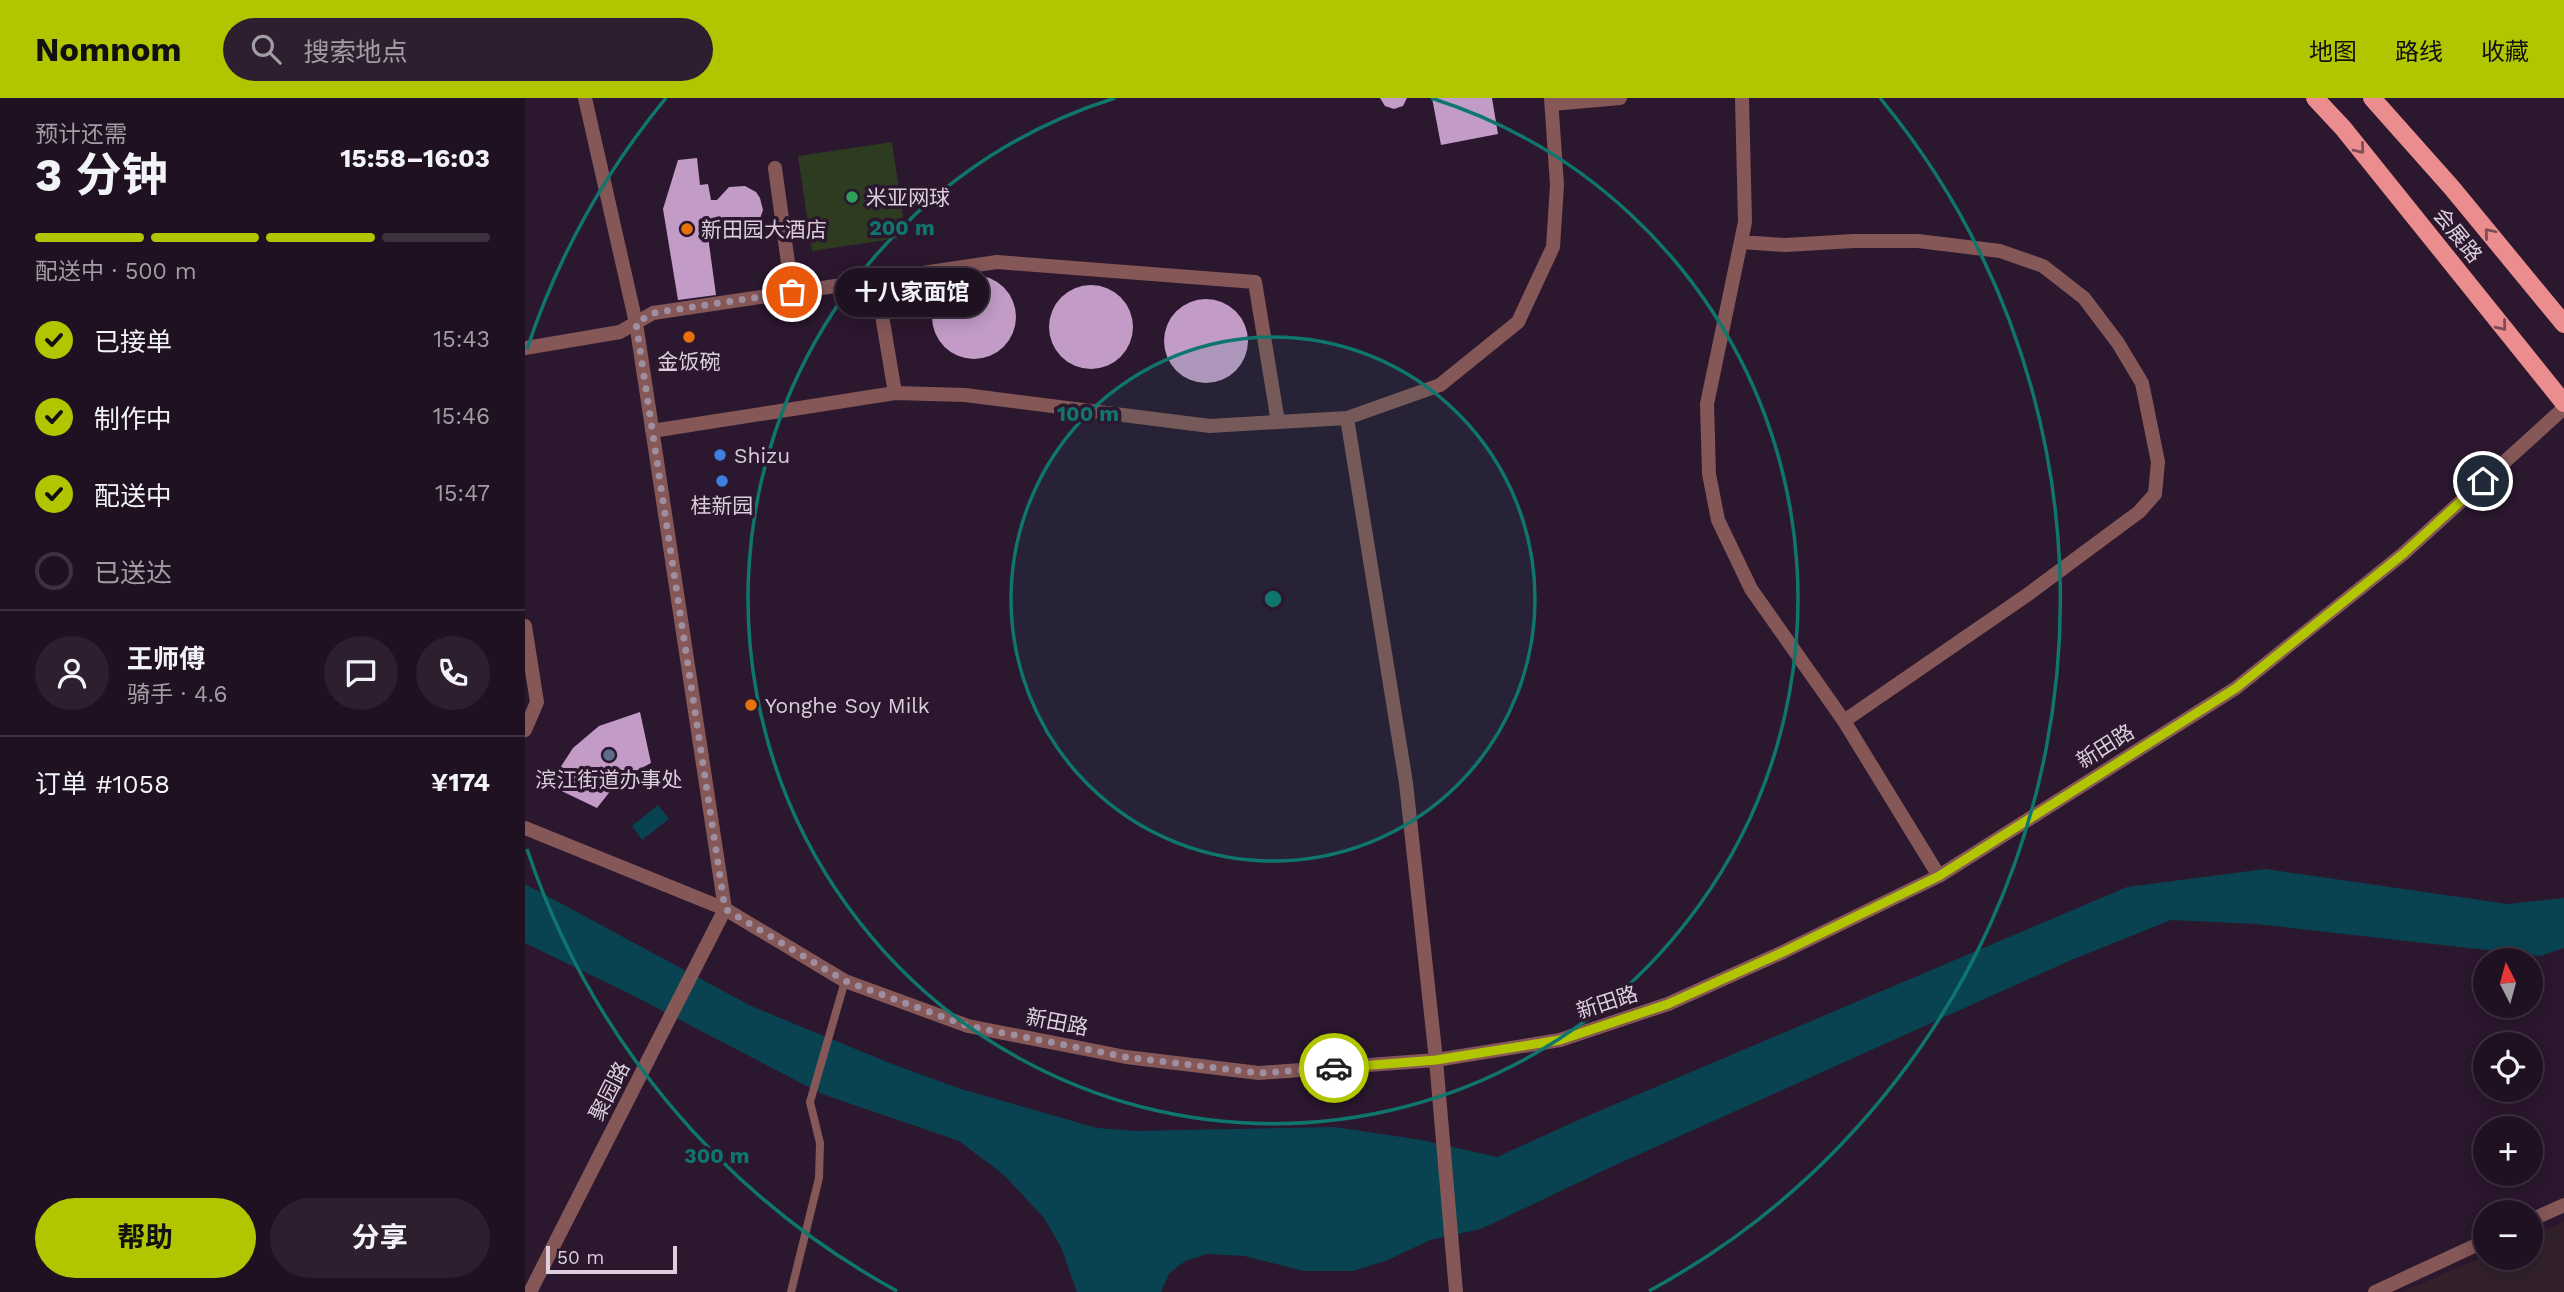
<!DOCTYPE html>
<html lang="zh">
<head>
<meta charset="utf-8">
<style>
	:root { --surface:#201122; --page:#2d1f2f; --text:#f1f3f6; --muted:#a29da5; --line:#3d3140; --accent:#b1c500 }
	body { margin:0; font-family:"Work Sans","Noto Sans SC",sans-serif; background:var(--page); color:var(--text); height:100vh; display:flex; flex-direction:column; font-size:26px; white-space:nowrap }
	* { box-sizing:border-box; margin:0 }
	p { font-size:23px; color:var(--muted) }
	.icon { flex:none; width:38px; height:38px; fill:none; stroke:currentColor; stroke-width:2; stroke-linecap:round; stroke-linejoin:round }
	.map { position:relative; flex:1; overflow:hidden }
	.drawer { display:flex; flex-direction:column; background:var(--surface); width:525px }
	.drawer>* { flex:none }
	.needle { width:46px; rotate:354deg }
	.fabs { position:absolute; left:1948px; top:850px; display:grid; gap:14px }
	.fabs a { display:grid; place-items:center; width:70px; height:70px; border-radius:50%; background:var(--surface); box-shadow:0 4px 18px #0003,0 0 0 2px var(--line); font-size:35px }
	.scale { position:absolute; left:21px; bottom:18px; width:131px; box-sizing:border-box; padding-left:7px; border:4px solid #dccedd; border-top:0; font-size:19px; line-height:24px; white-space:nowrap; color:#dccedd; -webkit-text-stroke:5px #2b172e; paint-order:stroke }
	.pin { position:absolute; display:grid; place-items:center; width:60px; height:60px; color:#fff; margin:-30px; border:4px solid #fff; border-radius:50%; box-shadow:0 2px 7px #0007 }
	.courier { position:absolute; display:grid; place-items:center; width:70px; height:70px; margin:-35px; border:5px solid #b1c500; border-radius:50%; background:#fff; color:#222; box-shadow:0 2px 9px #0007 }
	.bubble { position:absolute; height:49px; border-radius:24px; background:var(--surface); box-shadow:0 4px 18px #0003,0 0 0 2px var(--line); font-size:23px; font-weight:700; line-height:49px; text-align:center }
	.overview em { font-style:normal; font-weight:700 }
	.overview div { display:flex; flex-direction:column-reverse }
	.overview { display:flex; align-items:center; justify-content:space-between; height:119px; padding:0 35px }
	h1 { font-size:46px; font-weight:700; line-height:52px }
	.bar { display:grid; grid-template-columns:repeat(4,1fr); gap:10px 7px; align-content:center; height:84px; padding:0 35px }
	.bar i { height:9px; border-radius:5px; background:var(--line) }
	.bar .current { background:var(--accent) }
	.bar p { grid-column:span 4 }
	.line { display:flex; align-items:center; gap:18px; padding:0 35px; border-top:2px solid var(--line) }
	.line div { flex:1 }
	.round { display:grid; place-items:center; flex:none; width:74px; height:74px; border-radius:37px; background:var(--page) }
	ol { padding:0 35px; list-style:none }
	li { display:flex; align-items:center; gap:21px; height:77px }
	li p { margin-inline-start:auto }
	li .icon { padding:7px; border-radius:50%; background:var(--accent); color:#111; stroke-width:4 }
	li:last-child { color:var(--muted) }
	li i { width:38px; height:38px; border:4px solid var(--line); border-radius:50% }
	.cta { display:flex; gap:14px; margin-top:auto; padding:14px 35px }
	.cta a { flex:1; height:80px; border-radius:42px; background:var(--accent); color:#111; font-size:28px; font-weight:700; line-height:80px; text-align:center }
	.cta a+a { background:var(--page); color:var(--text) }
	header { display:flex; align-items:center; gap:42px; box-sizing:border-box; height:98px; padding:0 35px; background:var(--accent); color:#111 }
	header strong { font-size:33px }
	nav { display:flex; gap:38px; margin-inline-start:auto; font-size:24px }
	.search { width:490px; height:63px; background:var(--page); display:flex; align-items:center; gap:18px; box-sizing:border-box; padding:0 24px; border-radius:38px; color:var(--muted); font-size:26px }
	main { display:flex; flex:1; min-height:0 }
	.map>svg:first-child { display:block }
	.education { fill:#32212b }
	.green { fill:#2d3b21 }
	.water { fill:#094351 }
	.building { fill:#c29cc7 }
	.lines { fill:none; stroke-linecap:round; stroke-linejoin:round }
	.service { stroke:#855757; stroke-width:8 }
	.minor { stroke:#855757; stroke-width:14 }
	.tertiary { stroke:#855757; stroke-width:14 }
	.primary { stroke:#eb8d8e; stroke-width:18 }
	.oneway { stroke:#814c59 }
	.done { stroke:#9e8ea0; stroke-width:7; stroke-dasharray:0 12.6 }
	.route { stroke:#b1c500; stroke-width:9 }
	.ring { fill:none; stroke:#0f766e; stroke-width:3.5 }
	.leisure-dot { fill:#2e9e5b; stroke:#2b172e; stroke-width:2.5 }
	.food-dot { fill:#e8710a; stroke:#2b172e; stroke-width:2.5 }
	.shop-dot { fill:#3f7fe0; stroke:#2b172e; stroke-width:2.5 }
	.service-dot { fill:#5c6f8a; stroke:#2b172e; stroke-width:2.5 }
	.labels { text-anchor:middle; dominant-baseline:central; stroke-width:7; stroke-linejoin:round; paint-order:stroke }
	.poi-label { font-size:21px; fill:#dccedd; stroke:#2b172e; text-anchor:start }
	.street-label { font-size:21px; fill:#dccedd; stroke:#2b172e }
	.centre { fill:#0f766e; stroke:#2b172e; stroke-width:3.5 }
	.ring-label { font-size:21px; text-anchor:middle; font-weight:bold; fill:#0f766e; stroke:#2b172e; stroke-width:7; stroke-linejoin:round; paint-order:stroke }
</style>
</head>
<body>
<header>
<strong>Nomnom</strong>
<div class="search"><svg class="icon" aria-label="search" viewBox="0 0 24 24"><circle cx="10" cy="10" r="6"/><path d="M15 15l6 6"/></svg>搜索地点</div>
<nav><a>地图</a><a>路线</a><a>收藏</a></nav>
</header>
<main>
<section class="drawer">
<div class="overview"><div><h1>3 分钟</h1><p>预计还需</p></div><em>15:58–16:03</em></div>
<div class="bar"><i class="current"></i><i class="current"></i><i class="current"></i><i></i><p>配送中 · 500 m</p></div>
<ol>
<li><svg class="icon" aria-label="check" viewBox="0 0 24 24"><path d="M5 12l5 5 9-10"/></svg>已接单<p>15:43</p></li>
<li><svg class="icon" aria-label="check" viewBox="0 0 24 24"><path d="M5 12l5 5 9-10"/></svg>制作中<p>15:46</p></li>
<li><svg class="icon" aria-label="check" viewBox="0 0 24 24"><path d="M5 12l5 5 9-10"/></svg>配送中<p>15:47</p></li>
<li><i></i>已送达</li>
</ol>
<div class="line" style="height:126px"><a class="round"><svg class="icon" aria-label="person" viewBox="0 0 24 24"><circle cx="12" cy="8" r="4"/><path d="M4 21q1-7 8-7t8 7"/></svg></a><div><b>王师傅</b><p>骑手 · 4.6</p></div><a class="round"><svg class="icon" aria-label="chat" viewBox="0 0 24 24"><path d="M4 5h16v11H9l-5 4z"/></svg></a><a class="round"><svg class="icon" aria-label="phone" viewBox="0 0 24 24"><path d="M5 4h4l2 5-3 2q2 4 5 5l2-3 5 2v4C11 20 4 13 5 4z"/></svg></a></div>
<div class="line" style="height:91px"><div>订单 #1058</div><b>¥174</b></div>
<div class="cta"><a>帮助</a><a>分享</a></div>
</section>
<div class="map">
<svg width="2039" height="1194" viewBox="0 0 2039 1194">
	<rect width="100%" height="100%" fill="#2b172e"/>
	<path class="education" d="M2039,1124V1194H1877L1960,1158V1160H2006V1138Z"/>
	<path class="green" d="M367,44L381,139L287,153L273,58Z"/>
	<path class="water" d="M133,707L144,721L117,742L107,728Z
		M1740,771L1983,806L2039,800V850L2015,858L1731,826L1646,822L1544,863L1086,1069L956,1131L905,1142L863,1162L828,1173H779L719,1158L682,1156L661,1163L652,1169L644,1176L636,1194H552L536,1149L519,1120L479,1077L434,1043L297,996L107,897L0,845V786L226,908L367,966L436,991L572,1030L610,1033L809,1029L897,1042L972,1059L1060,1019L1602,789Z"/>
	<path class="building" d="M855,0H882L878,8L869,11L860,8Z
		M907,0H967L973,36L916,47Z
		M172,60L175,87L183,86L186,102H192L204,89L220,88L231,94L235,100L238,112L233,126L221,134L206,133L197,128L182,131L191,197L153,202L138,111L153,62Z
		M407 219a42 42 0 1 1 84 0a42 42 0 1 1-84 0Z
		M524 229a42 42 0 1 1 84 0a42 42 0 1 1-84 0Z
		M639 243a42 42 0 1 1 84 0a42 42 0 1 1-84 0Z
		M115,614L126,665L94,682L72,710L24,687L48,650L74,628Z"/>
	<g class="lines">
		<path class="service" d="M266,1194L294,1080L295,1045L285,1004L320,883"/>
		<path class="minor" d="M60,0L111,225L200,811
			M1217,0L1220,124L1182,306L1184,376L1193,422L1226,491L1319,623L1414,778
			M1027,6L1095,0
			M250,70L267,194
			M1216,144L1260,147L1329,143H1393L1475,153L1518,168L1559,200L1593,245L1617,285L1633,364L1630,396L1614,414L1502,497L1319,623
			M351,182L370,295
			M0,250L95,234L128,215L472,164L730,184L753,324
			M822,320L881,685L911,962
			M127,333L370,295L440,297L685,328L753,324L822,320L915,287L993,224L1028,149L1032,87L1026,0
			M0,528L12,604L0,632
			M2006,1122L2039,1107
			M1850,1194L1960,1143"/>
		<path class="tertiary" d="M0,730L200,811L320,883L443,928L601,959L734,975L911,962L1035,942L1143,906L1258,854L1414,778L1711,590L1878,456L2039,310
			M911,962L931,1194
			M5,1194L200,811"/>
		<path class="primary" d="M1790,0L1818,30L2039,305
			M1847,0L1927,90L2039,226"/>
	</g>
	<defs><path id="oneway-chevron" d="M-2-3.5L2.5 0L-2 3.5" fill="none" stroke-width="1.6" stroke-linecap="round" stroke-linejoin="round" transform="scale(1.75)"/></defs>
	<g class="oneway">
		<use href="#oneway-chevron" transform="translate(1835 51) rotate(51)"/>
		<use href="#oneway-chevron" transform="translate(1964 135) rotate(-130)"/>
		<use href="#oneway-chevron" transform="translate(1977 228) rotate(51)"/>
	</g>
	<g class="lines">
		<path class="done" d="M267,194L128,215L111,225L200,811L320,883L443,928L601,959L734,975L809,970"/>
		<path class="route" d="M809,970L911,962L1035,942L1143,906L1258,854L1414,778L1711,590L1878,456L1958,383"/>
	</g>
	<circle cx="748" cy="501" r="262" fill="#0f766e" fill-opacity=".12"/>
	<g class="ring">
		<circle cx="748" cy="501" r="262"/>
		<path d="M906 0A525 525 0 1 1 590 0"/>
		<path d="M372 1193A787 787 0 0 1 2 751M2 251A787 787 0 0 1 141 0M1355 0A787 787 0 0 1 1124 1193"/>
	</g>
	<circle class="leisure-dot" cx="327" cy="99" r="7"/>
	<g class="food-dot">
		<circle cx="162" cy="131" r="7"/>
		<circle cx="164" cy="239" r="7"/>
		<circle cx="226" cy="607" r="7"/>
	</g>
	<g class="shop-dot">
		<circle cx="195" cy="357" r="7"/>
		<circle cx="197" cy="383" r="7"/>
	</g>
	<circle class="service-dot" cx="84" cy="657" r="7"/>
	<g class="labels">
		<g class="poi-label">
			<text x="341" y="99">米亚网球</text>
			<text x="176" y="131">新田园大酒店</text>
			<text x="164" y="263" text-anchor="middle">金饭碗</text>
			<text x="209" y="357">Shizu</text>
			<text x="197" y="407" text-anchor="middle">桂新园</text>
			<text x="240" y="607">Yonghe Soy Milk</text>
			<text x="84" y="681" text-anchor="middle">滨江街道办事处</text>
		</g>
		<g class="street-label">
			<text transform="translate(1933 137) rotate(51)">会展路</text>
			<text transform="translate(1580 648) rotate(-32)">新田路</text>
			<text transform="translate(1082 904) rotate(-18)">新田路</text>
			<text transform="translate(532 924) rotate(11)">新田路</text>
			<text transform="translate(84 993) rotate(-63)">聚园路</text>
		</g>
	</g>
	<circle cx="748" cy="501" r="10" class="centre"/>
	<g class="ring-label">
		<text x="377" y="137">200 m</text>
		<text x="563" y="323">100 m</text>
		<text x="192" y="1065">300 m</text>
	</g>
</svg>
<div class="fabs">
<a><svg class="needle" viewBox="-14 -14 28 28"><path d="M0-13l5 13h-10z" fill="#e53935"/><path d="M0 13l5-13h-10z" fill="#a29da5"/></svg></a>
<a><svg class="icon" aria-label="locate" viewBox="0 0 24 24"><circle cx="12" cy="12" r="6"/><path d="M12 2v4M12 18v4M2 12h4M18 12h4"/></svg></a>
<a>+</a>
<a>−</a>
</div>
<div class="scale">50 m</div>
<div class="pin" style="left:267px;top:194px;background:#ea580c"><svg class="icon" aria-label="bag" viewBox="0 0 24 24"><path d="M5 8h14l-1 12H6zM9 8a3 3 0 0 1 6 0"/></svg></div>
<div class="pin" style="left:1958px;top:383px;background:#1f2937"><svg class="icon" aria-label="home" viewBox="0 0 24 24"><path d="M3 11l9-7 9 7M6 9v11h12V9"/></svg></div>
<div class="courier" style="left:809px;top:970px"><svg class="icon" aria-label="car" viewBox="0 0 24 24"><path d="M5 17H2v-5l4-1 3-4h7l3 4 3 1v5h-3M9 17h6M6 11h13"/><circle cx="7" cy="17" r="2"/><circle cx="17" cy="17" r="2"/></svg></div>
<div class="bubble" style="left:310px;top:170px;width:154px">十八家面馆</div>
</div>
</main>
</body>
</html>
